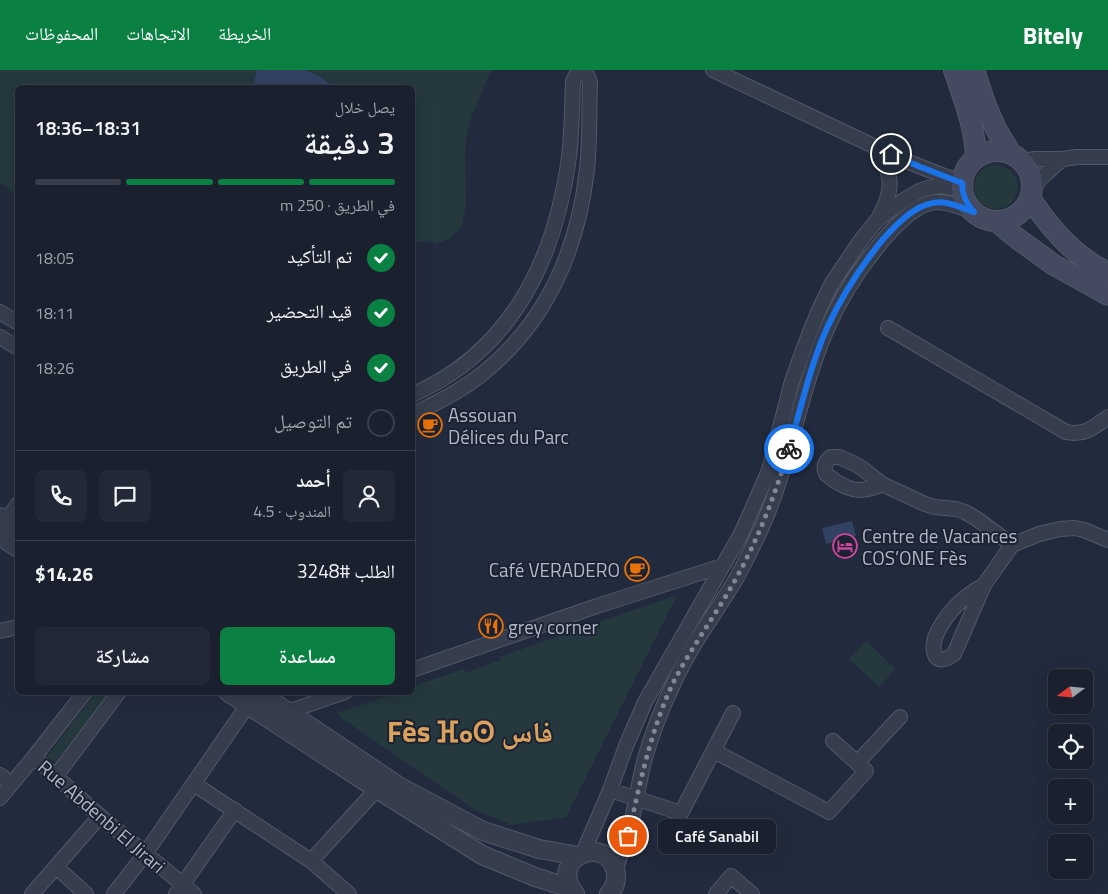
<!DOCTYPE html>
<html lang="ar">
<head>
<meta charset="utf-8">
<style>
	:root { --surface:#1a202e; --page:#232836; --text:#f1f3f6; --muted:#9fa3aa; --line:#383e4a; --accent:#0b8043 }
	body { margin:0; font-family:"Titillium Web","Noto Naskh Arabic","Noto Sans Tifinagh",sans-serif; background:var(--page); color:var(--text); direction:rtl; height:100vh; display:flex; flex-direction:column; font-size:19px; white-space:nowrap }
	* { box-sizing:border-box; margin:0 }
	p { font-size:16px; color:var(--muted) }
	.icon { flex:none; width:28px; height:28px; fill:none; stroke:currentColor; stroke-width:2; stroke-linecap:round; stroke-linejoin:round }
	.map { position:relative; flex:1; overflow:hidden; direction:ltr }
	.panel { position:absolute; left:15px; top:15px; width:400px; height:610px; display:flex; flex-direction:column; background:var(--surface); border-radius:8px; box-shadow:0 5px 20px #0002,0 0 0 1px var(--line); direction:rtl }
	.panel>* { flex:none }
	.needle { width:32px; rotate:254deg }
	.tools { position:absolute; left:1048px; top:599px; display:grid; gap:10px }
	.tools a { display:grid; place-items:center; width:45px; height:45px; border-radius:8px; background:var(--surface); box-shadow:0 5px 20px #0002,0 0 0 1px var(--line); font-size:25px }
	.pin { position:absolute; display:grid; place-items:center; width:42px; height:42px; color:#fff; margin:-21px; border:2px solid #fff; border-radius:50%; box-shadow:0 1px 5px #0007 }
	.courier { position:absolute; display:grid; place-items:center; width:50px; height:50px; margin:-25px; border:4px solid #1a73e8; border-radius:50%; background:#fff; color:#222; box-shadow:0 1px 6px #0007 }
	.bubble { position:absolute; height:35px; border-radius:8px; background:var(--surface); box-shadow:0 5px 20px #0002,0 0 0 1px var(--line); font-size:16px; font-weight:600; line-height:35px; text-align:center; direction:rtl }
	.overview em { font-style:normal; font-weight:600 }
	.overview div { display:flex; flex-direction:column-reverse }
	.overview { display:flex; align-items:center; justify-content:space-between; height:85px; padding:0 20px }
	h1 { font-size:32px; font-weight:600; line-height:38px }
	.bar { display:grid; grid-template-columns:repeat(4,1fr); gap:8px 5px; align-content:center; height:60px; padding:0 20px }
	.bar i { height:6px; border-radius:4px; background:var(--line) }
	.bar .current { background:var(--accent) }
	.bar p { grid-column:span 4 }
	.line { display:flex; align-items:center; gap:12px; padding:0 20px; border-top:1px solid var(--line) }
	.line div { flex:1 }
	.round { display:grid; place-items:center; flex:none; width:52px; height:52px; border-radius:8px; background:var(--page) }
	ol { padding:0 20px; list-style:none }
	li { display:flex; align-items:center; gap:15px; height:55px }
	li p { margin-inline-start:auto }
	li .icon { padding:5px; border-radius:50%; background:var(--accent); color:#fff; stroke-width:4 }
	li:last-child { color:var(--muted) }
	li i { width:28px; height:28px; border:2px solid var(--line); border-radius:50% }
	.primary-button { display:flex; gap:10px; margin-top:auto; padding:10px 20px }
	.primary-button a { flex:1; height:58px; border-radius:8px; background:var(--accent); color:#fff; font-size:20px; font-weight:600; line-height:58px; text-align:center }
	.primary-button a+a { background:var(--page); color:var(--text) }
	header { display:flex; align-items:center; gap:30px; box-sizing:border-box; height:70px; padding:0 25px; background:var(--accent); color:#fff }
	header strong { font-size:24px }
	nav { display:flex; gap:28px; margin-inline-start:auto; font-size:18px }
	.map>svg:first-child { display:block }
	.green { fill:#24383e }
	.water { fill:#334163 }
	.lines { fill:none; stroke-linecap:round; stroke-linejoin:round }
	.minor-casing { stroke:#515868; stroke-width:16 }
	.tertiary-casing { stroke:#515868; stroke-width:20 }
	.secondary-casing { stroke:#515868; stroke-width:22 }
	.minor { stroke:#363d4d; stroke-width:14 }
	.tertiary { stroke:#363d4d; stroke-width:18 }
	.secondary { stroke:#444b61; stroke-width:20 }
	.done { stroke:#808798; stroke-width:5; stroke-dasharray:0 9 }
	.route { stroke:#1a73e8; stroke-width:6 }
	.labels { text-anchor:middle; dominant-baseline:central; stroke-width:4; stroke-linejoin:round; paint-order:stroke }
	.poi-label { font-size:19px; fill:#b2b8c9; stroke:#1b2232; text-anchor:start }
	.street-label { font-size:19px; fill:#b2b8c9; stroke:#1b2232 }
	.town-label { font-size:29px; font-weight:bold; fill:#d9a15c; stroke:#1b2232 }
</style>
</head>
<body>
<header>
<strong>Bitely</strong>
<nav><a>الخريطة</a><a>الاتجاهات</a><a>المحفوظات</a></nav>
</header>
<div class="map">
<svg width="1108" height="824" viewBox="0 0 1108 824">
	<rect width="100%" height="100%" fill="#222b3d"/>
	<path class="green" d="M0,0H494L489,5L472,45L467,63L465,82L466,135L461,158L450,168L437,174L431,172H413L412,18H18L17,126L0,112Z
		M974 117a22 22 0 1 1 44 0a22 22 0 1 1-44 0Z
		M677,525L566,747L511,755L475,740L340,647L337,643L395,623L412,622L413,616L464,599V603L501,590L499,587Z
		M866,571L896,599L879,617L849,589Z
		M96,622L109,623L55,693L47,686Z"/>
	<path class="water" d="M257,0H306L320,7L335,17H253Z
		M852,451L856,466L826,474L822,458Z"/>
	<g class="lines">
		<g class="minor-casing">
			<path id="minor" d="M713,0L901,89L962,113
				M1022,91L1035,89H1062L1077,87H1108
				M1031,122L1040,109L1062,89
				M879,147C895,118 891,108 881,79
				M0,242L18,253
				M888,258L1066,362C1085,366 1094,357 1108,347
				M0,267L18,278
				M412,325C512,281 555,190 569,87C572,61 572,36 573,11L579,0
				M412,345C436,333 461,321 482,304C546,253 578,180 587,99C590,72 589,40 590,12L585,0
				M882,414C860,425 846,420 827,405C822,398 825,392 831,387H839L853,393L863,399L882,414L925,434L934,437L956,439L965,442L977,449L1012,475
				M6,451L18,434
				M984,515C963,527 949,540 938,561C929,577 933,600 954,584L984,515L1012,475L1039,464L1060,459L1075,458L1084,460L1108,470
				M0,561L18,557
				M412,600L597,536L722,496
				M284,646L287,642L345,622
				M714,681L829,742L866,701L833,671
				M34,687L100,746L194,824
				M857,693L900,647
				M0,705L11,714
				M56,706L119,622
				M194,714L311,791L349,824
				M610,720L681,743L733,643
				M0,728L34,687L85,622
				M583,783L610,720L626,676L645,632L741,464L756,430L769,400L792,311L805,275L818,242L832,213L861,170L878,149L904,130L919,121L928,118L941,116L962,120
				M311,791L377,719
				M56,797L86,824
				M615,800C619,789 624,777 628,766C635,741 638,714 645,688C652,664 661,640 672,617C688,580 712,548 733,514C744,496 753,476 762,457C790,394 799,323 827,259C841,226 861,196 884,169C896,155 916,134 935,132C948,131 962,138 974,142
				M32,824L100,746
				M114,824L145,784L247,636
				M176,824L235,740
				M716,824L731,806L752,824"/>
		</g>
		<g class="tertiary-casing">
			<path id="tertiary" d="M0,447L18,459
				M0,466L18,478
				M228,622L377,719L482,785L535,807L570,818
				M258,622L400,717L483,761L539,779L578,786
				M575,824C547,788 604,764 615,799C618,809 615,817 609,824"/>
		</g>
		<g class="secondary-casing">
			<path id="secondary" d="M954,0C964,30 975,56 976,88
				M974,0L986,36L996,59L1011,84
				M962 116a35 35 0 1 1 70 0a35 35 0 1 1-70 0Z
				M1030,128C1046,152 1064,175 1088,191C1094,196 1101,199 1108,203
				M996,151L1018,169L1054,195L1108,225"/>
		</g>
		<use href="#minor" class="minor"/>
		<use href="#tertiary" class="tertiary"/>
		<use href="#secondary" class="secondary"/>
	</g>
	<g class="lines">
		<path class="done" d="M628,766C640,714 650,662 673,613C691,578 715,546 734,512C758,470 775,425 789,379"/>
		<path class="route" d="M789,379C801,338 810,296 827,258C842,225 861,196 884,168C897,154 914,136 933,133C947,130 961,138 974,142C966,133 962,125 962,113L918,96L891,84"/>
	</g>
	<defs>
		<g id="cafe-ring" transform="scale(1.25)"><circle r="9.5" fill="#1b2232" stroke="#e8710a" stroke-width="1.5"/><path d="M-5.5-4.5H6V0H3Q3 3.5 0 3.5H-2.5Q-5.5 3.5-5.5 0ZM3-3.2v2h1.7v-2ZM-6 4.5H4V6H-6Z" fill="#e8710a"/></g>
		<g id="hotel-ring" transform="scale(1.25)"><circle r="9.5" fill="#1b2232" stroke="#d1479c" stroke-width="1.5"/><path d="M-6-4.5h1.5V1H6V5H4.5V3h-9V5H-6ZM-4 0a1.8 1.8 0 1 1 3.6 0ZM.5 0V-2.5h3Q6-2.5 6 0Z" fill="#d1479c"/></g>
		<g id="restaurant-ring" transform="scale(1.25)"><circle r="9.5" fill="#1b2232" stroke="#e8710a" stroke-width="1.5"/><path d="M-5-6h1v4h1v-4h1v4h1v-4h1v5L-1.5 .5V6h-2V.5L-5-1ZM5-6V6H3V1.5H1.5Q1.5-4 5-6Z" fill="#e8710a"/></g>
	</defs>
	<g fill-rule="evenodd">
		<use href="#cafe-ring" x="430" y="355"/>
		<use href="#hotel-ring" x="845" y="476"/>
		<use href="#cafe-ring" x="637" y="499"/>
		<use href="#restaurant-ring" x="491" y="556"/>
	</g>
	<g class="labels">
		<g class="poi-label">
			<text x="448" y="344">Assouan<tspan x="448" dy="22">Délices du Parc</tspan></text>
			<text x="862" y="465">Centre de Vacances<tspan x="862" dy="22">COS’ONE Fès</tspan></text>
			<text x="620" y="499" text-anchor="end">Café VERADERO</text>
			<text x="508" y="556">grey corner</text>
		</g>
		<g class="street-label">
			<text transform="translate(102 746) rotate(41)">Rue Abdenbi El Jirari</text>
		</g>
		<g class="town-label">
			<text x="470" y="661">Fès ⴼⴰⵙ فاس</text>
		</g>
	</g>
</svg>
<div class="tools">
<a><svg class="needle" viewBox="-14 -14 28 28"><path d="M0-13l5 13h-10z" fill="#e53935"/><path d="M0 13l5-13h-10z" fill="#9fa3aa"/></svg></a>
<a><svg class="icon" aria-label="locate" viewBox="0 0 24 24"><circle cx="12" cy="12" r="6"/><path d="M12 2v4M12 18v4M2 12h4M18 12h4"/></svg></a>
<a>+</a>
<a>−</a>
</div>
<div class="pin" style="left:628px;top:766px;background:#ea580c"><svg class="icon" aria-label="bag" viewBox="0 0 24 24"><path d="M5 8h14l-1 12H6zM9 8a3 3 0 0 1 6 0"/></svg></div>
<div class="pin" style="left:891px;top:84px;background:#1f2937"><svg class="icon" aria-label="home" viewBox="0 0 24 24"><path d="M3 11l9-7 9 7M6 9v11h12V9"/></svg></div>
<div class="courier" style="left:789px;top:379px"><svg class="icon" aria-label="bike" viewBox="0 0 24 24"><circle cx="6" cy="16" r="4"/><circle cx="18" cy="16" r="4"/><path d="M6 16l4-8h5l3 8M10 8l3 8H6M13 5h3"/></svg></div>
<div class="bubble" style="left:658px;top:749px;width:118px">Café Sanabil</div>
<section class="panel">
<div class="overview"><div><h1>3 دقيقة</h1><p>يصل خلال</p></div><em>18:31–18:36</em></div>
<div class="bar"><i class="current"></i><i class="current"></i><i class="current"></i><i></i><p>في الطريق · 250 m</p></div>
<ol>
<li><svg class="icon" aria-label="check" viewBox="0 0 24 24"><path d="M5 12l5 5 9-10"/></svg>تم التأكيد<p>18:05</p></li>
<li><svg class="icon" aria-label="check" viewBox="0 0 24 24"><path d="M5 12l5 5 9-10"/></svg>قيد التحضير<p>18:11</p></li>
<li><svg class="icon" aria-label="check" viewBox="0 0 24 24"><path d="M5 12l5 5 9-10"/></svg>في الطريق<p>18:26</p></li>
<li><i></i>تم التوصيل</li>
</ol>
<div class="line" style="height:90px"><a class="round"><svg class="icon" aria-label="person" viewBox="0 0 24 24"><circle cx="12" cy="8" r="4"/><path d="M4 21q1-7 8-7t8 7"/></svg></a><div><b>أحمد</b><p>المندوب · 4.5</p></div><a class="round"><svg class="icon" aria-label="chat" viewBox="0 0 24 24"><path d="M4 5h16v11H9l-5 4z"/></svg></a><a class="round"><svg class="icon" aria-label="phone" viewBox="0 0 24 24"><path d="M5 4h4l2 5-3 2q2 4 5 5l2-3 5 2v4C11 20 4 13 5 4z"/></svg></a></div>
<div class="line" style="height:65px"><div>الطلب #3248</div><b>$14.26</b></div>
<div class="primary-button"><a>مساعدة</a><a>مشاركة</a></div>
</section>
</div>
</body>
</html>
